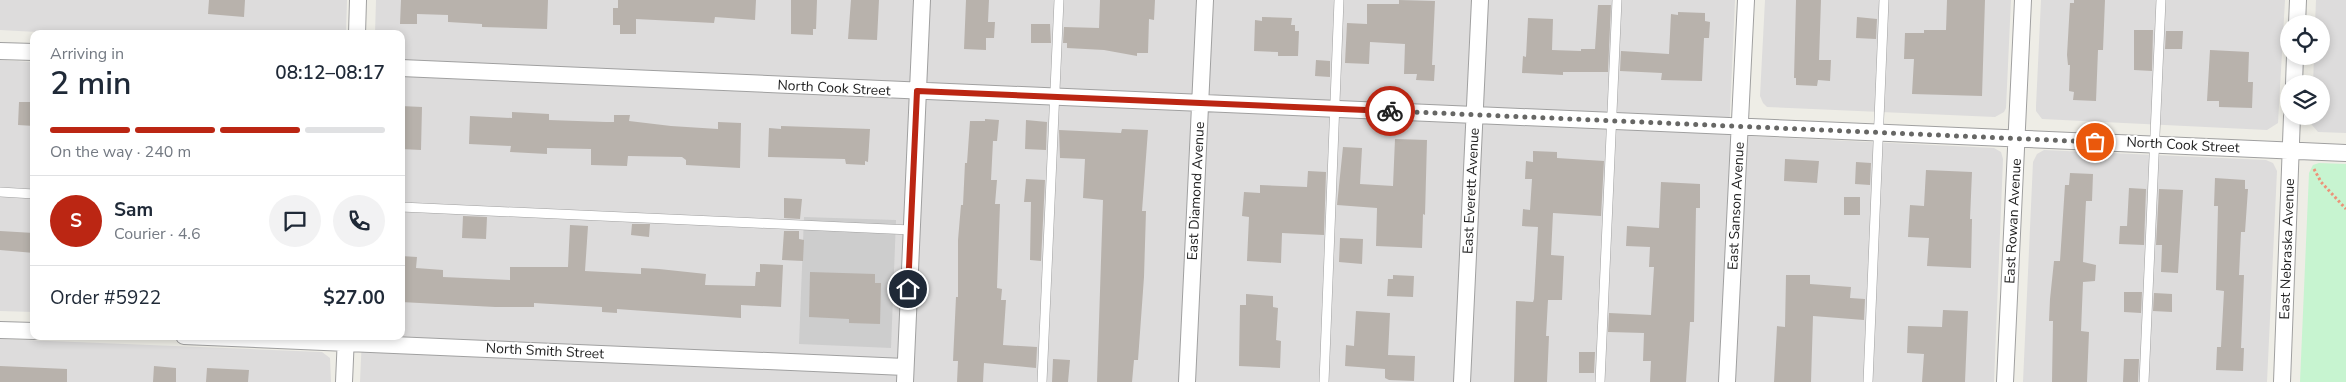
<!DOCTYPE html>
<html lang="en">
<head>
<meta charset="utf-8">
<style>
	:root { --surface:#fff; --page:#f2f2f3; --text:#1f2937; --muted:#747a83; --line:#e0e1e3; --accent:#bb2613 }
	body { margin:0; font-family:"Nunito Sans",sans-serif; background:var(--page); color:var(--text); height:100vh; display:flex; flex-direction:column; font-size:19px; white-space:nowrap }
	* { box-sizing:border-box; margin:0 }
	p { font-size:16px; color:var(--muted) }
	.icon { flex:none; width:28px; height:28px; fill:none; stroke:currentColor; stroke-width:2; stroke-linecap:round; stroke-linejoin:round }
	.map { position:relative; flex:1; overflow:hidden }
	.sheet { position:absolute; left:30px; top:30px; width:375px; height:310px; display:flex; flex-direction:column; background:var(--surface); border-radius:10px; box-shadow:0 2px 8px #0003 }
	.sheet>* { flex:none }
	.controls { position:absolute; left:2280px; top:15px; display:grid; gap:10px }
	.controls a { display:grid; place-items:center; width:50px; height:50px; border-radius:50%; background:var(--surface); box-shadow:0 2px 8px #0003; font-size:25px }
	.pin { position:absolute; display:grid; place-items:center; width:42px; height:42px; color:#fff; margin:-21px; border:2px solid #fff; border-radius:50%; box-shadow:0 1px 5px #0007 }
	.courier { position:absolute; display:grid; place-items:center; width:50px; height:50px; margin:-25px; border:4px solid #bb2613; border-radius:50%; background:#fff; color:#222; box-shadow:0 1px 6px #0007 }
	.summary em { font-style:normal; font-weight:600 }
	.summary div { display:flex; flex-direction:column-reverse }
	.summary { display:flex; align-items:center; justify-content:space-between; height:85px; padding:0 20px }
	h1 { font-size:32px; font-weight:600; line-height:38px }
	.bar { display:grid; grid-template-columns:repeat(4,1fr); gap:8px 5px; align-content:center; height:60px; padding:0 20px }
	.bar i { height:6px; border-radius:4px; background:var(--line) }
	.bar .selected { background:var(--accent) }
	.bar p { grid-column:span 4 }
	.line { display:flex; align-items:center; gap:12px; padding:0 20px; border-top:1px solid var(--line) }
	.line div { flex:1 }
	.round { display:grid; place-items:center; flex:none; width:52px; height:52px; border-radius:26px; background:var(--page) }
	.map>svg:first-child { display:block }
	.residential { fill:#dddcdc }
	.religious { fill:#cdcdcd }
	.park { fill:#c7f4d0 }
	.building { fill:#b8b2ac }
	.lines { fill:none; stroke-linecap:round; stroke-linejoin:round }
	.service-casing { stroke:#a0a0a0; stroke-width:10 }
	.minor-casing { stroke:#a0a0a0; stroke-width:18 }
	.path { stroke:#ed9278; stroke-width:3; stroke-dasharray:2.5 2.5; stroke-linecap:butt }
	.service { stroke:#fff; stroke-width:9 }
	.minor { stroke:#fff; stroke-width:16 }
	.done { stroke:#676765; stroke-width:5; stroke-dasharray:0 9 }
	.route { stroke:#bb2613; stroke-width:6 }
	.labels { text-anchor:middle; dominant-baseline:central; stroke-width:4; stroke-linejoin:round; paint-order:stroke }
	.street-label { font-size:14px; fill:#1f1f1f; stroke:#fff }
</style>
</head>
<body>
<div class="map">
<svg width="2346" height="382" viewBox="0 0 2346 382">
	<rect width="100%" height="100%" fill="#eeede6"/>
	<path class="residential" d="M0,0H347L346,34H75L0,30Z
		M376,0H1735L1729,135L1994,148L2001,152L2003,159L1994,382H360L362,336H401V34H375Z
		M1765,0H2011L2006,108L2004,112L1995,117L1767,107L1763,103L1760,96Z
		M2041,0H2285L2278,123L2267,130L2042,119L2036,111V106Z
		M2316,0H2346V133L2318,132L2312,125L2311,116H2321V84H2313L2314,56H2321V24H2315Z
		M0,60L34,62V312L0,311Z
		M2044,150L2266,160L2273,163L2277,171L2267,382H2023L2033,162L2037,154Z
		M0,339L322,352L330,358L331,382H0Z"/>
	<path class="religious" d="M804,217L896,220L891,348L799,344Z"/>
	<path class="park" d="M2319,163L2346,164V382H2300L2309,173L2313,165Z"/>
	<path class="building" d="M209,0H245L244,17L208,14Z
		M401,0H548L547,29L482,27V24L448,22V15L417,14V24H400Z
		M618,0H756L755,20L715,17L714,23L636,19V34H620V25H613V8H618Z
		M791,0H817L816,29H813V35L791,34Z
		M851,0H879L877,40L848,39Z
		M966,0H989L988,22H995L994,38H986V50L964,49Z
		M1100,0H1155L1154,20L1149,19L1148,53H1137V56L1104,50L1067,48V43H1063L1064,27L1099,28Z
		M1399,0L1435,1L1432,65H1435L1434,81L1416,80L1417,74H1404L1405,44L1370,42L1369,64L1345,63L1347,23L1367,24V4H1399Z
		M1796,0H1821L1819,60H1831L1830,81L1818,80L1817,86L1796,85V78H1794Z
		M1947,0H1985L1982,96L1912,94L1914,59H1904L1905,33H1924V30H1946Z
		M2074,0H2105L2103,50H2098L2096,101L2073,100L2074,92L2069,91L2070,65H2068L2067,55L2070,3H2074Z
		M1598,5H1611L1608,72H1563V75L1522,73L1523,56L1526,57L1528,18L1553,19L1552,50L1581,51V49H1595Z
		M1678,12L1705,13V21L1710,22L1709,38H1704L1702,81L1661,80L1662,73L1620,71L1621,51L1669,54L1671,14L1678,15Z
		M1262,17L1292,18L1291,25H1295V31H1299L1298,56H1278V52L1254,51L1255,20L1262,21Z
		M1857,17L1877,19L1876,39L1856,38Z
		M1031,24H1050L1051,43H1031Z
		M2134,30H2153L2152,71L2134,70Z
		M2166,31H2183L2182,49H2165Z
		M2210,50L2249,52L2248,82H2253L2252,108L2219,107V101H2207Z
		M1316,60L1330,61V77L1315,76Z
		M19,102H34V126L18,125Z
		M401,106L422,107L421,150L401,149Z
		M512,112L549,114V120L606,122H614V115H630L629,121L671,126L718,129V122L741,123L740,168L686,165V160L682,157L628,156L627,166L591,165V149L547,148V154L510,152L511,146L469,144L470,116L512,118Z
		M985,119L999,120L997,141H993L991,180H997L995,204H1000L997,288L1002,289L1001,300H1006L1003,345L1037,347L1036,368L984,363L983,382H957L958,361H953L956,297H958V240L961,205H963L965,163H967L970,121H985Z
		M1026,120L1047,122L1046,150L1025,149Z
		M781,126L870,129L868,162L865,161V165L846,164L845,159L768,157L769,128L781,129Z
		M1122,129L1148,130L1142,211H1146L1144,277L1138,360H1134L1132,382H1097L1103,200L1083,198L1085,159L1060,158L1059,130L1121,133Z
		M1395,139L1427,140L1425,215L1423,214L1422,248L1376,246L1377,208L1337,205L1343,147L1362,148L1360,184L1393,186Z
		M1533,151L1557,152V158L1604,161L1601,216L1553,213L1551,255L1564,256L1562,300H1548L1546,336H1549L1547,382H1514L1516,301L1533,302L1534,299L1538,227L1522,226L1523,209L1530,210L1532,179H1525L1526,161L1533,162Z
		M1785,159L1819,161L1817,183L1784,181Z
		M1856,162L1871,163L1870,185L1855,184Z
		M1926,170L1972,172L1970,219H1972L1971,268L1927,266L1929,238L1908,237L1910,205L1924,206Z
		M1308,171L1326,172L1324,235L1282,233L1281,263L1247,261L1249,217L1242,216L1244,192L1260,193V185L1307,187Z
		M2070,173L2093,174L2092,201H2086L2083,262L2096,265L2095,281L2083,282L2081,331L2089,332L2087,382H2052L2053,321H2049L2050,299L2054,261H2060L2065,185H2069Z
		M2215,178L2245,180V189H2248L2245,232H2241L2239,275H2244L2241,348H2244L2243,371L2216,370L2217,347H2221L2224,291L2216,290L2218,206H2214Z
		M1026,179L1045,180L1041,261L1030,260L1031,202H1024Z
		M1661,182L1700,184V208H1696L1694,322H1690L1686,382H1650L1651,361H1643L1644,333L1608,332L1609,313L1651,315L1654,267H1649L1650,247L1626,246L1627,226L1659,228Z
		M2129,188L2146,189L2144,245L2119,244L2120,226H2127Z
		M2159,189L2183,190L2178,273L2161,272L2162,245H2156Z
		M1844,197H1860V215H1844Z
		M784,198L802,199L800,219L784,218Z
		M463,216L487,217L486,239L462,238Z
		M632,224H650L649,237L631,235Z
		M570,225L588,226L585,271L641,274V268L659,269L706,274L705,285L755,286L756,272H760V264L783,265L781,307L741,305V318L617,309V313L602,312V307L534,303V307H495L401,302V256L417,257L416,268L443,270V277L510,280V267H568Z
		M0,231L34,233V253L0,250Z
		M784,231H799V239L804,240L803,261L782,260Z
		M1340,238L1363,239L1362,264L1339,262Z
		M810,272L875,274V283H881L880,324L849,323V319L809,317Z
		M1393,275L1414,276L1413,297L1387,296L1388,279H1393Z
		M1786,275H1810V284L1851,287L1850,298L1865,299L1864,320L1813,316L1811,382H1774L1777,326L1785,327Z
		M2124,292H2142L2141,313L2124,312Z
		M2154,293L2172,294V312L2153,311Z
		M1246,294L1273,296V307L1278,308L1276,340L1281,341L1280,368L1239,366L1240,305H1246Z
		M1943,310L1968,311L1965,382H1922L1924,354L1907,353L1908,326L1942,327Z
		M1356,311L1390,313L1388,355L1415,356L1414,381L1389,380L1385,378V369L1345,366L1346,345L1354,346Z
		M1579,352H1595L1594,373H1579Z
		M1053,359L1070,360L1068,382H1052Z
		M2124,359H2139L2138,382H2123Z
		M0,366L67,369V382H0Z
		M154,366L176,368V382H153Z
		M207,368L249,370L248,382H206Z"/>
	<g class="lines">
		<g class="service-casing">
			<path id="service" d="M0,192L34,194
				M401,207L911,230
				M1042,382L1059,0
				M1324,382L1339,0
				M1600,382L1617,0
				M1868,382L1884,0
				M2144,382L2161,0"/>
		</g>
		<g class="minor-casing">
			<path id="minor" d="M2297,24L2298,0
				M357,34L358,0
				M0,51L34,52
				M401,68L2346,153
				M2294,84L2295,56
				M0,330L34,331
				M184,336L905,367
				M344,382L346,336
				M905,382L922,0
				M1187,382L1205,0
				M1462,382L1480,0
				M1727,382L1746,0
				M2005,382L2023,0
				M2282,382L2292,116"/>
		</g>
		<path class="path" d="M2314,169L2321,182L2346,209"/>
		<use href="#service" class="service"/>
		<use href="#minor" class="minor"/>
	</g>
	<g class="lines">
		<path class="done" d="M1390,111L2095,142"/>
		<path class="route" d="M908,289L917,91L1390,111"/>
	</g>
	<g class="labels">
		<g class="street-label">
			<text transform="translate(834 88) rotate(3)">North Cook Street</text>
			<text transform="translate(2183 145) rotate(3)">North Cook Street</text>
			<text transform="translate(1196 191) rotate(-87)">East Diamond Avenue</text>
			<text transform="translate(1471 191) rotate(-87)">East Everett Avenue</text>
			<text transform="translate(1736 206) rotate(-87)">East Sanson Avenue</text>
			<text transform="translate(2013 221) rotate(-87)">East Rowan Avenue</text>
			<text transform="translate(2287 249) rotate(-88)">East Nebraska Avenue</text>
			<text transform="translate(545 351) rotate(3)">North Smith Street</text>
		</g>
	</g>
</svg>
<div class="controls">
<a><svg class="icon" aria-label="locate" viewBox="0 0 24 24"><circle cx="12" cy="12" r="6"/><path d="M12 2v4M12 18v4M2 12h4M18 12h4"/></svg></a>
<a><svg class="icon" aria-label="layers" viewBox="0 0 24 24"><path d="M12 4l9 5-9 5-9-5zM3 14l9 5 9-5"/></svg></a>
</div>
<div class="pin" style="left:2095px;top:142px;background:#ea580c"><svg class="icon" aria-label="bag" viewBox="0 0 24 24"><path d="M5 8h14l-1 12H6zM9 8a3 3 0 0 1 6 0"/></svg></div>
<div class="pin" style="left:908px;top:289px;background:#1f2937"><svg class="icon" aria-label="home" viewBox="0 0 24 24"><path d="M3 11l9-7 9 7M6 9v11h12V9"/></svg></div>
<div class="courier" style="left:1390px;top:111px"><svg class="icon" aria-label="bike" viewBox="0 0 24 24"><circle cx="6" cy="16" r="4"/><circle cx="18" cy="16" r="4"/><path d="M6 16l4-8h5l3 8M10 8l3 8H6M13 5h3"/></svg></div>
<section class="sheet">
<div class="summary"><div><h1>2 min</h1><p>Arriving in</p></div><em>08:12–08:17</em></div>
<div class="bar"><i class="selected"></i><i class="selected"></i><i class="selected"></i><i></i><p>On the way · 240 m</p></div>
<div class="line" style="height:90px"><b class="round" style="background:var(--accent);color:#fff">S</b><div><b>Sam</b><p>Courier · 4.6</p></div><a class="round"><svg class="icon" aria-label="chat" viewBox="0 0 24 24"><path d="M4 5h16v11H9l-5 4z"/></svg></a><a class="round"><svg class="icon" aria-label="phone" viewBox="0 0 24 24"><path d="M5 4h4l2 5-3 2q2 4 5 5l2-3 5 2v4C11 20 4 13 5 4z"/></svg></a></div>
<div class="line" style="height:65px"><div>Order #5922</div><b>$27.00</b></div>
</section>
</div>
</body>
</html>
